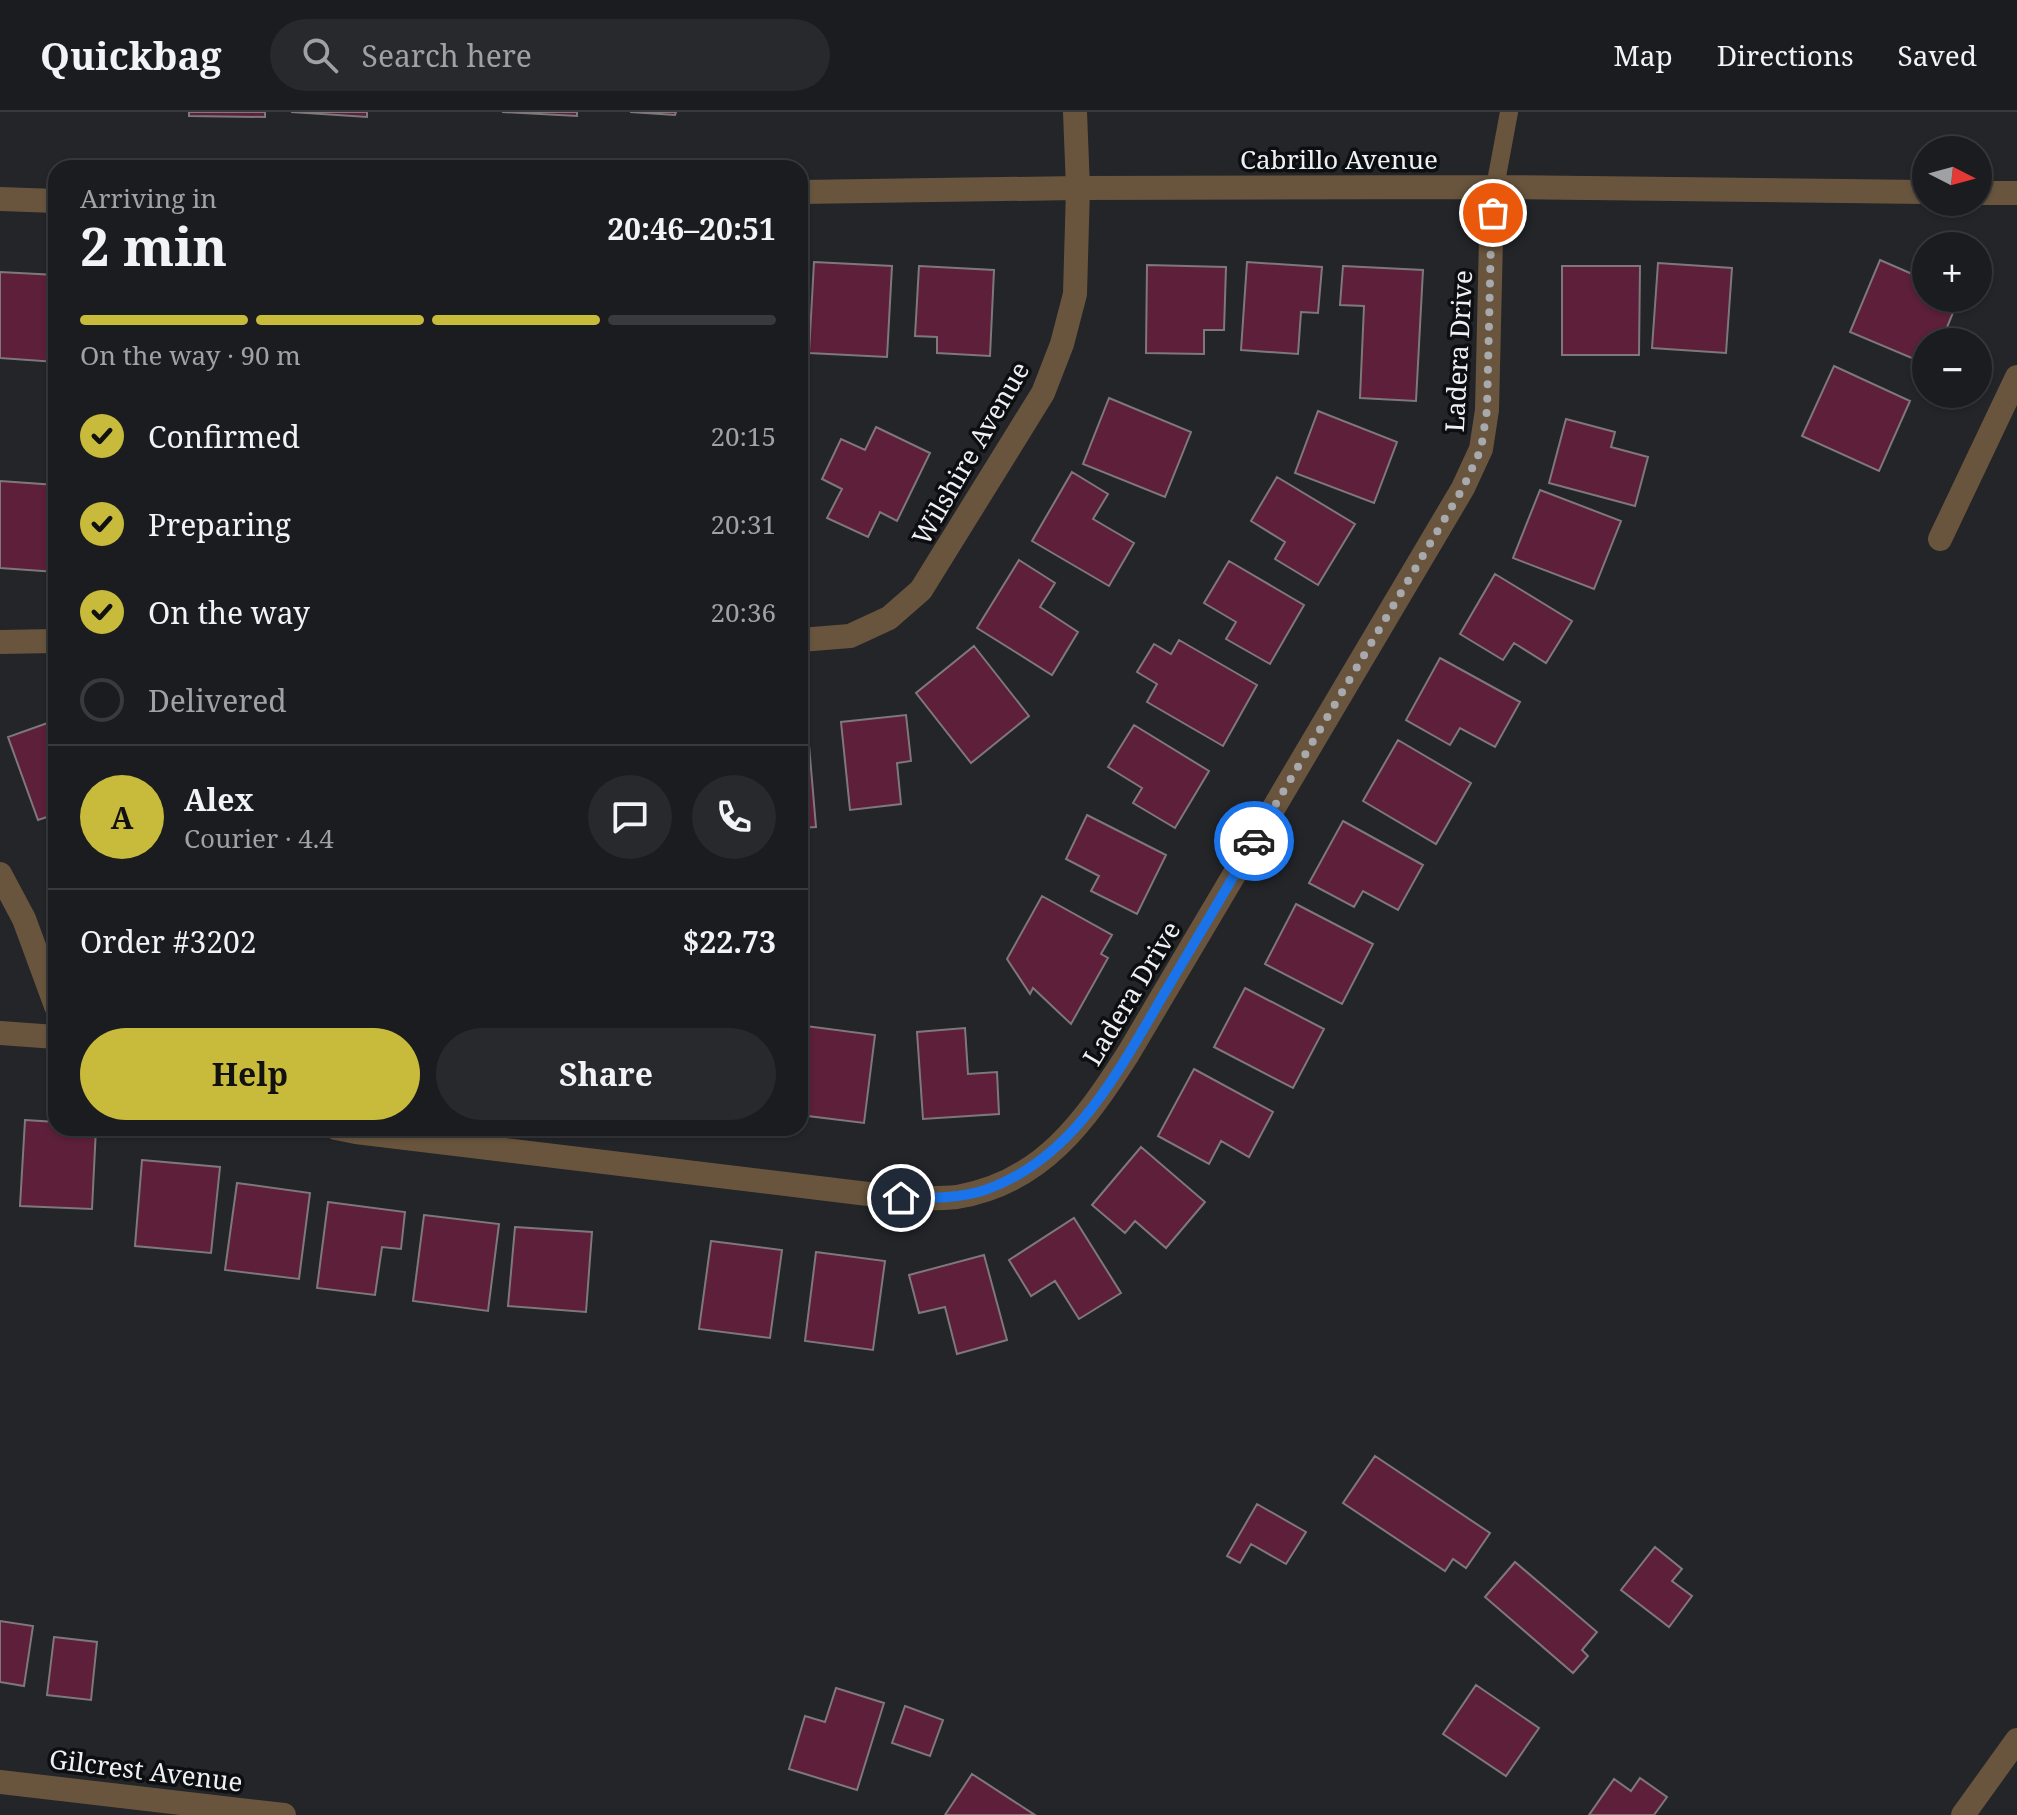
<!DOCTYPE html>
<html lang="en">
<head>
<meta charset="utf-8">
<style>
	:root { --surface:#1a1c1f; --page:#27292c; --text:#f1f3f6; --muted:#9fa1a4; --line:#383a3d; --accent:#c8bb3b }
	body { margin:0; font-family:"Noto Serif",serif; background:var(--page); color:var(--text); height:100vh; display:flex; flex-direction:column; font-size:30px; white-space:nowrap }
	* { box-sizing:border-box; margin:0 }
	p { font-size:26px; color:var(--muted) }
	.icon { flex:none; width:44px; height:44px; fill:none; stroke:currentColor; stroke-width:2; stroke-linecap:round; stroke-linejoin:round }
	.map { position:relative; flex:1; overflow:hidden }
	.details { position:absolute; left:48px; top:48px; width:760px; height:976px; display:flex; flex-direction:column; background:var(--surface); border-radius:24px; box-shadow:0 2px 6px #0004,0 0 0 2px var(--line) }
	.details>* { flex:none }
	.needle { width:52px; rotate:96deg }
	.controls { position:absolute; left:1912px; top:24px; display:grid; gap:16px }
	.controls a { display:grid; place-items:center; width:80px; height:80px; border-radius:50%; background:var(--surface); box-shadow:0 2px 6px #0004,0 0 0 2px var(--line); font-size:40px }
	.pin { position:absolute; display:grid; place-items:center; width:68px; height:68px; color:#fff; margin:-34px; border:4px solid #fff; border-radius:50%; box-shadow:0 2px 8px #0007 }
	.courier { position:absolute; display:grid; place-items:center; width:80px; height:80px; margin:-40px; border:6px solid #1a73e8; border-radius:50%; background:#fff; color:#222; box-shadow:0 2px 10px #0007 }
	.headline em { font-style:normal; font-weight:700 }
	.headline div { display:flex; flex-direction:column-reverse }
	.headline { display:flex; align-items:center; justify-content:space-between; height:136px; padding:0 32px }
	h1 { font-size:52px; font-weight:700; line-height:60px }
	.bar { display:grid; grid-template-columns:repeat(4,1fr); gap:12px 8px; align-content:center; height:96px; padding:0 32px }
	.bar i { height:10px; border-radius:6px; background:var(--line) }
	.bar .on { background:var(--accent) }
	.bar p { grid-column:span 4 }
	.line { display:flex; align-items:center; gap:20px; padding:0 32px; border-top:2px solid var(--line) }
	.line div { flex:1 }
	.round { display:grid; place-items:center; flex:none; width:84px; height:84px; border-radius:42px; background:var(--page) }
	ol { padding:0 32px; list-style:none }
	li { display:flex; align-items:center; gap:24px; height:88px }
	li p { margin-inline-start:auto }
	li .icon { padding:8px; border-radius:50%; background:var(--accent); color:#111; stroke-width:4 }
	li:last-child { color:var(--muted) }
	li i { width:44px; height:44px; border:4px solid var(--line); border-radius:50% }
	.button { display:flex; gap:16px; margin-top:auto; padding:16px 32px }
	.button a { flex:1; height:92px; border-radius:48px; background:var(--accent); color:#111; font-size:32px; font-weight:700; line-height:92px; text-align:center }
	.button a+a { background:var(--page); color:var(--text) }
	header { display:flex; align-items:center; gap:48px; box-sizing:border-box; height:112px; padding:0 40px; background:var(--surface); border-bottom:2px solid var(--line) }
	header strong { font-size:38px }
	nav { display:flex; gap:44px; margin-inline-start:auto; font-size:28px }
	.search { width:560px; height:72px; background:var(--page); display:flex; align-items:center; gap:20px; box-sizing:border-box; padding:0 28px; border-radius:44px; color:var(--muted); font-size:30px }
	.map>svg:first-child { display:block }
	.building { fill:#5d1f3a; stroke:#7e787a; stroke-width:2 }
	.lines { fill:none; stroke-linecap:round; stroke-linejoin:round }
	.lane { stroke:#69553e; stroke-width:18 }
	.street { stroke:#69553e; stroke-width:24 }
	.done { stroke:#a7a9ac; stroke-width:8; stroke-dasharray:0 14.4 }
	.route { stroke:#1a73e8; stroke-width:10 }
	.labels { text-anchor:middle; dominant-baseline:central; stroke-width:7; stroke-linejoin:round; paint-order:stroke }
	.street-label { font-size:26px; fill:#eef0f3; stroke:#0d0e10 }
</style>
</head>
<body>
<header>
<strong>Quickbag</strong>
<div class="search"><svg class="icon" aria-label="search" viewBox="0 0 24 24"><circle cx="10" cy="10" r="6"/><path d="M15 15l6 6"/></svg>Search here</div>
<nav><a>Map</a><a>Directions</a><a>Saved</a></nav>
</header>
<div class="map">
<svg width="2017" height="1703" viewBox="0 0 2017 1703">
	<rect width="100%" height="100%" fill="#232529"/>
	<path class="building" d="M189,0H265V5L189,4Z
		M291,0H367V5Z
		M502,0H577V4Z
		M630,0H676L675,3Z
		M1880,148L1926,168V186H1959L1941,230H1926V252L1850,220Z
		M814,150L892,154L887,245L809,241Z
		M1247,150L1322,155L1318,201L1301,200L1298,242L1241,238Z
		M1658,151L1732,156L1726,241L1652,236Z
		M1147,153L1226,155L1224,218H1204V242L1146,241Z
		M919,154L994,158L990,244L937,241V225L915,224Z
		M1343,154L1423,158L1416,289L1360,286L1364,194L1340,193Z
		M1562,154H1640L1639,243H1562Z
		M0,160L56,163V250L0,246Z
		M1834,254L1910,289L1879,359L1802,324Z
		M1109,286L1191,320L1165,385L1083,352Z
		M1318,299L1397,330L1374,391L1295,361Z
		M1566,307L1615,320L1611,335L1648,345L1635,394L1549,371Z
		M876,315L930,341L897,409L880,400L868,425L827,406L842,377L822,367L841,327L865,338Z
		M1072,360L1108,382L1093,407L1134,431L1109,474L1032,429Z
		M1277,365L1355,412L1318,473L1275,447L1285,430L1251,409Z
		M0,369L56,373V460L0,456Z
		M1540,378L1621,409L1594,477L1513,446Z
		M1019,448L1055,471L1040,495L1078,520L1052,563L977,516Z
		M1229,449L1304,493L1270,552L1226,527L1236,510L1204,491Z
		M1495,462L1572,509L1546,551L1514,531L1503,548L1460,522Z
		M1179,528L1257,573L1223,634L1147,590L1157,572L1137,560L1154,532L1171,542Z
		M974,534L1029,604L971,651L916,581Z
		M1440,546L1520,590L1495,635L1460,616L1450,633L1406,608Z
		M906,603L911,649L897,651L901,692L850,698L841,610Z
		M56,608V702L38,708L8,625Z
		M1134,613L1209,659L1175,716L1133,691L1142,676L1108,655Z
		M1398,628L1471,671L1436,732L1363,689Z
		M809,633L816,715L800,716V634Z
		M1087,703L1166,743L1137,802L1091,779L1099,764L1066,747Z
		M1343,709L1423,753L1398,798L1363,779L1354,795L1309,771Z
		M1042,784L1112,823L1101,842L1108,846L1071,912L1033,876L1030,882L1007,847Z
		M1296,792L1373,832L1342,892L1265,852Z
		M1245,876L1324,917L1293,976L1214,935Z
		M806,914L875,923L864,1011L800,1003V962Z
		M965,916L968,962L997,960L999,1002L923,1007L917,920Z
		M1194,957L1273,1000L1249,1045L1221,1029L1209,1052L1158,1024Z
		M25,1008L56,1010V1016H96L92,1097L20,1094Z
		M1141,1035L1205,1090L1166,1136L1135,1109L1125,1121L1092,1093Z
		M142,1048L220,1055L211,1141L135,1134Z
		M237,1071L310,1081L299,1167L225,1158Z
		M328,1090L405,1100L401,1137L382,1135L375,1183L317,1176Z
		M424,1103L499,1112L488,1199L413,1189Z
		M1074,1106L1121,1181L1079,1207L1055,1169L1031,1184L1009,1148Z
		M515,1115L592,1120L586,1200L508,1194Z
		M711,1129L782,1138L770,1226L699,1217Z
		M816,1140L885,1149L873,1238L805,1229Z
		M984,1143L1007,1228L957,1242L945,1195L919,1201L909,1163Z
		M1375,1344L1490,1421L1466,1456L1453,1447L1445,1459L1343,1391Z
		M1257,1392L1306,1420L1286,1452L1251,1432L1240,1451L1227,1444Z
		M1655,1435L1682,1457L1672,1469L1692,1484L1669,1515L1621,1478Z
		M1515,1450L1597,1520L1582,1538L1588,1544L1573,1561L1485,1485Z
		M0,1509L33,1514L24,1574L0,1570Z
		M54,1525L97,1530L91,1588L47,1583Z
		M1476,1573L1539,1616L1506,1664L1443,1622Z
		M836,1576L884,1591L857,1678L789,1657L805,1604L825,1610Z
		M905,1594L943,1608L930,1644L892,1631Z
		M972,1662L1035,1703H945Z
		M1640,1666L1667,1685L1654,1703H1589L1614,1667L1631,1679Z"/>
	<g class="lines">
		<path class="lane" d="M1495,75L1509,0"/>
		<path class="street" d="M800,80L1078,76L1495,75L1926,80
			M1978,81H2017
			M0,87L56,89
			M1940,427L2017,265
			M800,528L850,524L889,506L921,478L1043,281L1062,232L1075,182L1078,76L1075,0
			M0,530L56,529
			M0,762L24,807L56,894
			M0,921L56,925
			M336,1016L356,1020L901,1086C919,1086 939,1087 957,1085C1042,1071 1085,1009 1128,942L1463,376L1481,337L1487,298L1491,127L1495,75
			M0,1670L284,1703
			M1963,1703L2017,1628"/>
	</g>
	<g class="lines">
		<path class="done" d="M1254,729L1463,376L1481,337L1487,298L1491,127L1493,101"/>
		<path class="route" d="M901,1086C929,1086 958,1087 985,1078C1077,1046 1121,954 1168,875C1197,826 1226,778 1254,729"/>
	</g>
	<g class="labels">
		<g class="street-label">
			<text x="1339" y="47">Cabrillo Avenue</text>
			<text transform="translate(1458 239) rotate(-87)">Ladera Drive</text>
			<text transform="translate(970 341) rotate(-60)">Wilshire Avenue</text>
			<text transform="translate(1131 881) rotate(-59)">Ladera Drive</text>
			<text transform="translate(146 1658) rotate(7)">Gilcrest Avenue</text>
		</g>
	</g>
</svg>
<div class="controls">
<a><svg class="needle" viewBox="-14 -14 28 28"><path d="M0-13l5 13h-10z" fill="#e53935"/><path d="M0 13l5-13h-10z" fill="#9fa1a4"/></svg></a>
<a>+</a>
<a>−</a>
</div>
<div class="pin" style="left:1493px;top:101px;background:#ea580c"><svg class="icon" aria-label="bag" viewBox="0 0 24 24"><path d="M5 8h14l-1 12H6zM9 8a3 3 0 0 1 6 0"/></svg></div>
<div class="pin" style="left:901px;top:1086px;background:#1f2937"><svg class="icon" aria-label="home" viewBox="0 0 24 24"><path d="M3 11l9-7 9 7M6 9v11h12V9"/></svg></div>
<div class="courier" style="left:1254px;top:729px"><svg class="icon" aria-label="car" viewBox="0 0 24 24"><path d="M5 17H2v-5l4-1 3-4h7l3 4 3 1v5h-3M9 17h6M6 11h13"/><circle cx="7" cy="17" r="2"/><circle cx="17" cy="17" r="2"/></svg></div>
<section class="details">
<div class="headline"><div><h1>2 min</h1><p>Arriving in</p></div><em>20:46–20:51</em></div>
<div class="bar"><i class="on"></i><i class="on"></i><i class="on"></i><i></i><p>On the way · 90 m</p></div>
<ol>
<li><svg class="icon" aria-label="check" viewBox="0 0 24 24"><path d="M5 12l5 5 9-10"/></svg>Confirmed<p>20:15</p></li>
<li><svg class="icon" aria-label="check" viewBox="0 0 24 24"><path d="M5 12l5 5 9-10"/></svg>Preparing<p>20:31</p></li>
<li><svg class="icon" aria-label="check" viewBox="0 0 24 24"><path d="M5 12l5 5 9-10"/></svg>On the way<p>20:36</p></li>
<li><i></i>Delivered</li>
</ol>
<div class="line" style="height:144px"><b class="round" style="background:var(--accent);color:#111">A</b><div><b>Alex</b><p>Courier · 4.4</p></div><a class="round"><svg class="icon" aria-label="chat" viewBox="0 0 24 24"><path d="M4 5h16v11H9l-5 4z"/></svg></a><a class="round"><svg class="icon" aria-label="phone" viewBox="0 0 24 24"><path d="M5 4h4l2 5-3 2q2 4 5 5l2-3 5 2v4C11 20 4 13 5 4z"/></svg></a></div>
<div class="line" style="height:104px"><div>Order #3202</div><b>$22.73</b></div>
<div class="button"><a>Help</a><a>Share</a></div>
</section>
</div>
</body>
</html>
